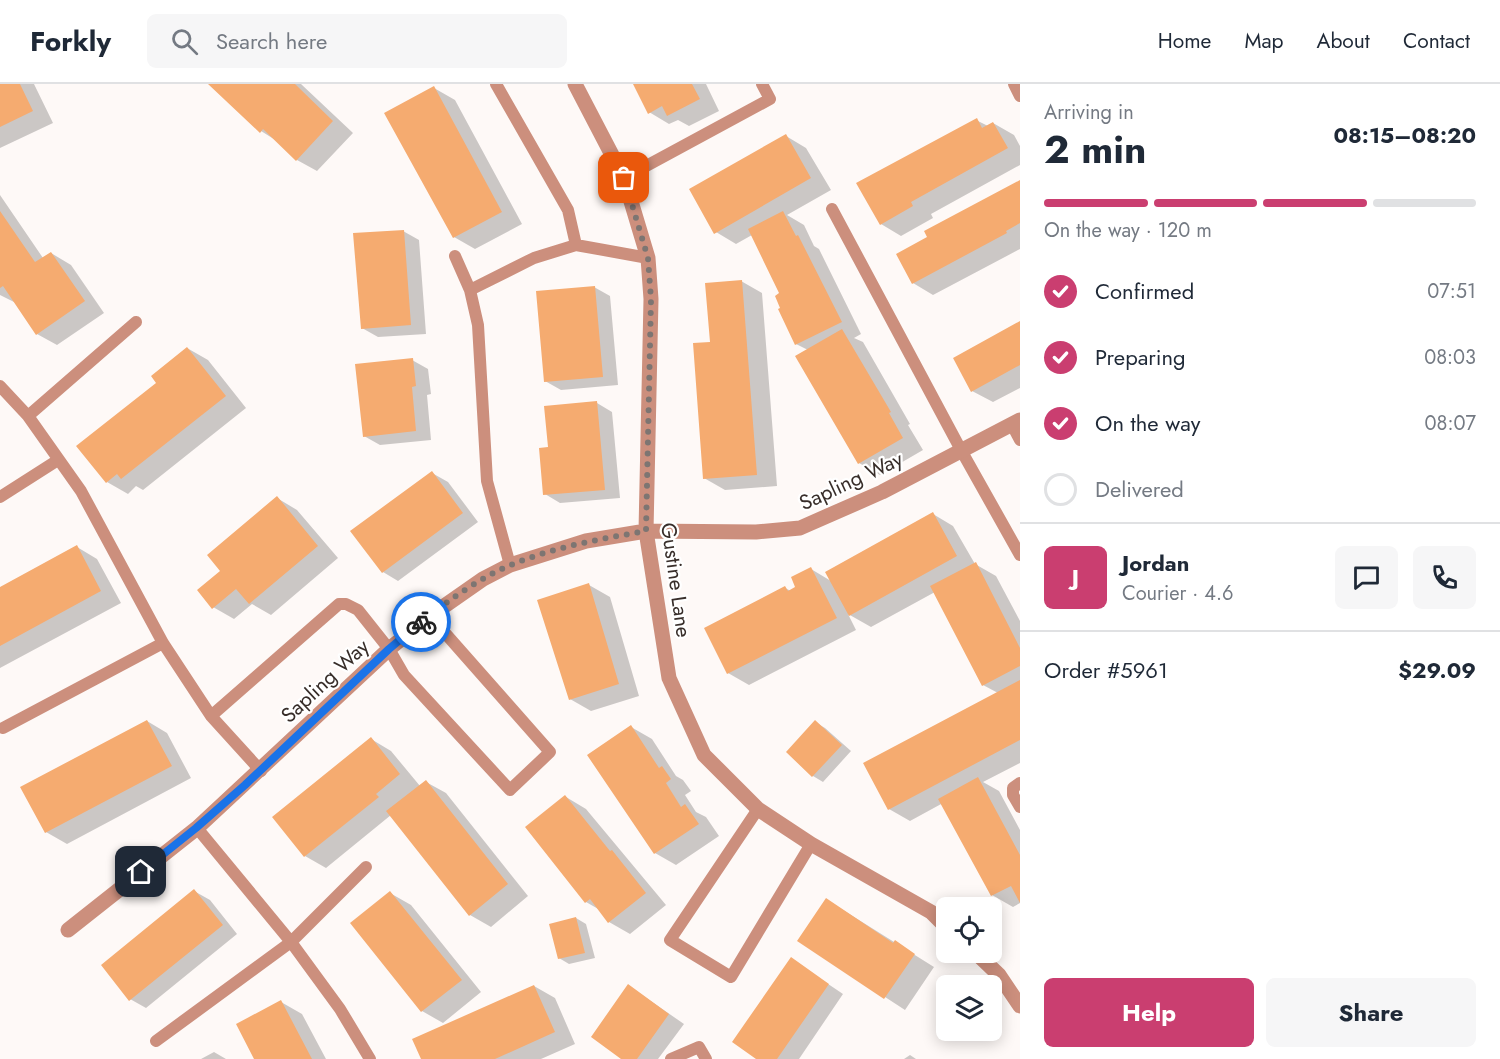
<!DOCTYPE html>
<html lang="en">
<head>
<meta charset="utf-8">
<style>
	:root { --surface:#fff; --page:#f6f6f7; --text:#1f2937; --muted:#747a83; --line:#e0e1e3; --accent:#ca3e70 }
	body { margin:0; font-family:Jost,sans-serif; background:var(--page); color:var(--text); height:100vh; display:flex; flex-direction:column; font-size:22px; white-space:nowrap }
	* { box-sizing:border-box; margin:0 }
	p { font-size:20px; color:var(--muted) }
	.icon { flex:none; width:33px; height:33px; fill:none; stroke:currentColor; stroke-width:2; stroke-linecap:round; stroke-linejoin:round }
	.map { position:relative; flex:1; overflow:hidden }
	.details { display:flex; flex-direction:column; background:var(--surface); width:480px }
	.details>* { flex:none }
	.fabs { position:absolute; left:936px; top:813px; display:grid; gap:12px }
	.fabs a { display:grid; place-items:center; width:66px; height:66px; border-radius:9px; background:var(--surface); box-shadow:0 3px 15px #0003; font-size:30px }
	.pin { position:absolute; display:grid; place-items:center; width:51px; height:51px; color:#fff; margin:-26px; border-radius:12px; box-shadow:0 3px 9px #0006 }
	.courier { position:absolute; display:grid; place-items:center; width:60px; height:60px; margin:-30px; border:4px solid #1a73e8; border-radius:50%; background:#fff; color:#222; box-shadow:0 2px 8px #0007 }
	.headline em { font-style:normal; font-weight:700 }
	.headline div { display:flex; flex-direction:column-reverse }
	.headline { display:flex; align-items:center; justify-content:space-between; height:102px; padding:0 24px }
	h1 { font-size:39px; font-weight:700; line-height:45px }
	.bar { display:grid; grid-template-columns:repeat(4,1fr); gap:9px 6px; align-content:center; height:72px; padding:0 24px }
	.bar i { height:8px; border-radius:4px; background:var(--line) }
	.bar .current { background:var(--accent) }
	.bar p { grid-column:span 4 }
	.line { display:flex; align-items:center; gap:15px; padding:0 24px; border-top:2px solid var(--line) }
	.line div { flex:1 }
	.round { display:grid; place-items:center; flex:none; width:63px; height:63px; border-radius:9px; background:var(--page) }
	ol { padding:0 24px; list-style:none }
	li { display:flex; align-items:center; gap:18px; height:66px }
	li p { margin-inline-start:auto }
	li .icon { padding:6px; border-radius:50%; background:var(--accent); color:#fff; stroke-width:4 }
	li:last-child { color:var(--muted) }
	li i { width:33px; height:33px; border:3px solid var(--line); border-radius:50% }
	.cta { display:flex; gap:12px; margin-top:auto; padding:12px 24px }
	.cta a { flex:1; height:69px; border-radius:9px; background:var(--accent); color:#fff; font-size:24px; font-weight:700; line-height:69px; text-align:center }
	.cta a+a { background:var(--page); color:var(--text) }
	header { display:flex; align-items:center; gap:36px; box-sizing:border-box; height:84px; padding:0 30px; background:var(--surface); border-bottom:2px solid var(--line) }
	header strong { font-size:28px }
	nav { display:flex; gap:33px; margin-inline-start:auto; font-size:21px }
	.search { width:420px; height:54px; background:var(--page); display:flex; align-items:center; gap:15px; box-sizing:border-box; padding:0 21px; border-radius:9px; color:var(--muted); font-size:22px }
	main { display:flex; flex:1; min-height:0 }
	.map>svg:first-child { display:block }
	.shadow { fill:#0003 }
	.building { fill:#f5ab70 }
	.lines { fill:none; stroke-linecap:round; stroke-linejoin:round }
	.service { stroke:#cc8f7d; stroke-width:12 }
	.minor { stroke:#cc8f7d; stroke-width:15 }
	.done { stroke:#7d7572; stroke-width:6; stroke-dasharray:0 10.8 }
	.route { stroke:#1a73e8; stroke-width:8 }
	.labels { text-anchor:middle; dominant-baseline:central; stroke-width:4.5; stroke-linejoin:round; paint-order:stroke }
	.street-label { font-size:21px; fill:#382e2a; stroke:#fff }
</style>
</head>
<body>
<header>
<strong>Forkly</strong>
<div class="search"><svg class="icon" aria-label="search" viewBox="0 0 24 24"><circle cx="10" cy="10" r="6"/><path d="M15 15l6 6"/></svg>Search here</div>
<nav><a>Home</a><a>Map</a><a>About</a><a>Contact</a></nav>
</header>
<main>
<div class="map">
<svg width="1020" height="975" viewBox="0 0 1020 975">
	<rect width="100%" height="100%" fill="#fef9f7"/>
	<path class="shadow" d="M0,0H34L53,39L0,64Z
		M211,0H301L353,49L317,87L297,76L277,57L261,47Z
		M634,0H706L719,27L689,42L678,36L669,40L649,28Z
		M434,4L455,16L522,140L475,165L454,153Z
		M976,36L988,42L993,39L1014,51L1020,62V81L931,130L933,134L901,152L881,140Z
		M786,52L806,64L831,106L787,131L804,141L814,162L819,165L861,250L854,254L863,258L910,340L908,341L923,366L880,391L859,379L808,266L796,260L782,224L781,210L752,151L736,160L716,148Z
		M1020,98V165L933,211L913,199L929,153Z
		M0,111L43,174L51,169L71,181L104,229L57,261L37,250L16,219L0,211Z
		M403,147L419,156L426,250L378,253L362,244Z
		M741,197L762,209L777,402L725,406L704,394L711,259Z
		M594,203L610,212L618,301L561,306L545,297Z
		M1020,239V304L993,318L972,307Z
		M187,264L208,276L246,324L143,406L136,402L128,410L107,398L158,299Z
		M412,276L428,285L431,310L427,311L431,356L380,361L364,352Z
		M597,319L612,328L620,414L560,419L545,410L549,364Z
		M432,389L448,398L478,438L398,497L383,488Z
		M277,414L297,426L338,474L271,531L252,520L234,535L213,523L222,487Z
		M933,430L953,442L975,480L996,492L1020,537V679L983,698L999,707L1020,746V819L1013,823L992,811L943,719L910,737L889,725L998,609L983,601L935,508L871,543L848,530L856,546L749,601L728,589L785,504L791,507L797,504L811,485L831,497Z
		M77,463L97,475L121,519L0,584V504Z
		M589,501L610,513L639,612L591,627L570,615Z
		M147,637L167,649L191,694L67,760L46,748L22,703Z
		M815,638L825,644L851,667L823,698L813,692L788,668Z
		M631,643L652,655L676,692L683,696L691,707L685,711L696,728L706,733L719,752L676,781L655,769Z
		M371,655L391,667L420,702L426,698L446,709L528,812L491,843L470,831L391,731L326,784L305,772Z
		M566,713L586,725L666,821L630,850L609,838L600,826L586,818Z
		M194,807L210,816L237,850L146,924L130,915Z
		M390,809L411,821L481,908L443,939L422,927Z
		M827,816L934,883L905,926L799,857Z
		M576,834L586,840L595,874L569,880L559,874Z
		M791,875L843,910L799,975H758Z
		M534,902L555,914L575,960L541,975H423Z
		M629,902L684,940L658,975H624Z
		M281,918L302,930L326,975H256Z
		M214,968L226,975H201Z
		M910,971L916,975H904Z"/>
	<path class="building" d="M0,0H20L33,27L0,43Z
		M208,0H295L333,37L296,77L263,45L260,49Z
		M633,0H692L700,15L667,32L662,22L648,30Z
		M434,2L502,128L453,154L384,29Z
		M977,34L982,44L993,38L1008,64L911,118L913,122L880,141L856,99Z
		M786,50L811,94L714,150L689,105Z
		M1020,96V139L1006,147L1007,149L912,200L896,170L927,153L924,147Z
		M0,127L35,178L51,168L85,217L36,251L3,202L0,204Z
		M783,127L796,152L798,151L842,238L795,261L778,225L780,224L775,212L779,209L748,145Z
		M404,146L411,241L361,245L353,149Z
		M742,196L757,391L703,395L693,259L710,258L705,199Z
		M595,202L603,293L544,298L536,207Z
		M1020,237V281L971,308L953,274Z
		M842,245L891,328L889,329L903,354L858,380L795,272Z
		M187,263L226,312L121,395L117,390L106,399L76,362L156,299L151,292Z
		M413,274L416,302L412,303L416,347L363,353L355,280Z
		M597,317L605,406L543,411L539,364L548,363L544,322Z
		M432,387L463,429L382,489L350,447Z
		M277,412L318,462L249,520L236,505L212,525L197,506L220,487L207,471Z
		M933,428L957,472L849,532L825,488Z
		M77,461L101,507L0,562V503Z
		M976,478L1020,564V582L982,602L930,502Z
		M811,483L837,534L727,590L704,544L785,502L788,507L795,503L791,493Z
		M589,499L619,600L569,616L537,516Z
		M1020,596V656L888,726L863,679Z
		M147,636L172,682L45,749L20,703Z
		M815,636L842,661L812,693L786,668Z
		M631,641L659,684L662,682L671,695L666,699L681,723L685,720L699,740L654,770L587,671Z
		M371,653L400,690L376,710L379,713L304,773L272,733Z
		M978,693L1020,771V819L1011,802L991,812L938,715Z
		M426,696L508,800L469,832L386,727Z
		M565,711L610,767L612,766L646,809L608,839L590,815L585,819L525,743Z
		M194,805L223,841L129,917L101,881Z
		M390,807L462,896L421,928L350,839Z
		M826,814L893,859L895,856L915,870L884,915L797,857Z
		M576,833L585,869L558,875L549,840Z
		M791,873L829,900L777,975H756L732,958Z
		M628,900L669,930L637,975H621L591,953Z
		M534,901L555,948L495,975H421L412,955Z
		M281,916L312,975H254L236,940Z"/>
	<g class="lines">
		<path class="service" d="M496,0L568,126L576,161
			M1014,0L1020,12
			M624,94L770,15L762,0
			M832,125L961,366L1020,471
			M455,172L470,206L478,241L487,397L510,481
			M470,206L534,174L576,161L648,174
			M0,302L28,332L81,407L163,559L211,632L261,687
			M28,332L136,238
			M1012,341L1020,356
			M0,413L58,376
			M211,632L339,520H346L358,526L389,565L404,591L510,706L550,668L430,532
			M3,644L163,559
			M1020,699L1013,704V711L1020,723
			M758,725L670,856L731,893L811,760
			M197,744L291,858L340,925L370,975
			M156,957L291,858L366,783
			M671,975L699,963L706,975"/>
		<path class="minor" d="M575,0L624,94L648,174L651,215L646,447L669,594L704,671L758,725L811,760L931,828L946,843
			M68,846L197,744L389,565L430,532L483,495L510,481L586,457L646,447L756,448L800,444L882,408L1020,336
			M975,868L999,891L1020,922"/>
	</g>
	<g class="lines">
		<path class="done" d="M421,538C446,518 481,493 511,481C554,463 600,455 646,447L651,215L648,174L624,94"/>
		<path class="route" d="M141,788L196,744L245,701L389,565L421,538"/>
	</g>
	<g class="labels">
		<g class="street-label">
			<text transform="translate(851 397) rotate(-25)">Sapling Way</text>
			<text transform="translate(676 496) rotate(82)">Gustine Lane</text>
			<text transform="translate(325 597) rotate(-43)">Sapling Way</text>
		</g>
	</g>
</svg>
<div class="fabs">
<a><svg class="icon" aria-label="locate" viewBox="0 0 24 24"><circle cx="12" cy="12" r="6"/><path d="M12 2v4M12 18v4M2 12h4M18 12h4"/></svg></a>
<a><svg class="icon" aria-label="layers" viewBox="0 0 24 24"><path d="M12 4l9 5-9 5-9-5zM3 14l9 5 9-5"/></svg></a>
</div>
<div class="pin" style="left:624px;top:94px;background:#ea580c"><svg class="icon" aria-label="bag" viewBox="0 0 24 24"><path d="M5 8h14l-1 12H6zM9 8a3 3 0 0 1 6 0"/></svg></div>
<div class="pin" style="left:141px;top:788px;background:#1f2937"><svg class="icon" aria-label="home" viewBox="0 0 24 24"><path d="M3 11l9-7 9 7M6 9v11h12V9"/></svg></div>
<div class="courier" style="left:421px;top:538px"><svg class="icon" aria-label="bike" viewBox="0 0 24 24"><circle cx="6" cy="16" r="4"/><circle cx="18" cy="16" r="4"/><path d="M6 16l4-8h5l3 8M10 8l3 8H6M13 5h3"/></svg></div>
</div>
<section class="details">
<div class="headline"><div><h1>2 min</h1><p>Arriving in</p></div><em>08:15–08:20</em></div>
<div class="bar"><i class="current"></i><i class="current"></i><i class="current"></i><i></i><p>On the way · 120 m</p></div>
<ol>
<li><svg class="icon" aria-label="check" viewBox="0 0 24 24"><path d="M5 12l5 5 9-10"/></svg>Confirmed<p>07:51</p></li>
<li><svg class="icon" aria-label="check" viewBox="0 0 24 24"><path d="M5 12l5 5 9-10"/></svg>Preparing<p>08:03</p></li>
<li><svg class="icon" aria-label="check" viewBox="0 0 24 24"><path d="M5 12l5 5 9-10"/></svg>On the way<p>08:07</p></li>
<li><i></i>Delivered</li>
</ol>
<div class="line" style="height:108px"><b class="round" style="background:var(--accent);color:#fff">J</b><div><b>Jordan</b><p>Courier · 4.6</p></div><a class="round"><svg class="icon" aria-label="chat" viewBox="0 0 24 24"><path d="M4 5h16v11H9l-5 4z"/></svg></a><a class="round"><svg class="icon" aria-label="phone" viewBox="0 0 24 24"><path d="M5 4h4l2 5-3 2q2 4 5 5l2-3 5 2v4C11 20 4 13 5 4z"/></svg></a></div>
<div class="line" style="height:78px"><div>Order #5961</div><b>$29.09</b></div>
<div class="cta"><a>Help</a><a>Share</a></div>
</section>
</main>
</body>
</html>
